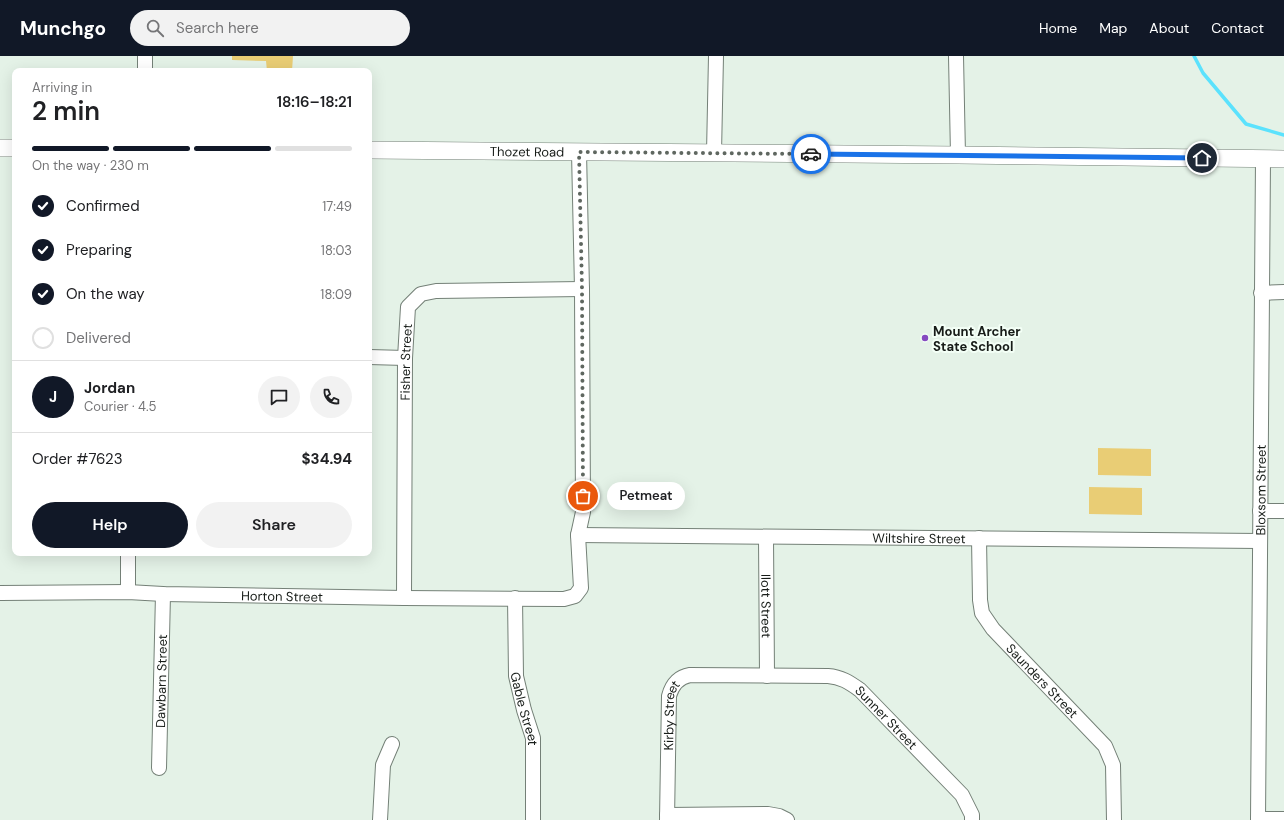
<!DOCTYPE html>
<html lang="en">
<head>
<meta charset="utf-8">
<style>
	:root { --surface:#fff; --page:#f2f2f2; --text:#202124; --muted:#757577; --line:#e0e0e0; --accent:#111827 }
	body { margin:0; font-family:"DM Sans",sans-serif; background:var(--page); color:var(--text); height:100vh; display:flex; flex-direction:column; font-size:15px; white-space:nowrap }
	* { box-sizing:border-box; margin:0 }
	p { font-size:13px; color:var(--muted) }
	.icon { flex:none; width:22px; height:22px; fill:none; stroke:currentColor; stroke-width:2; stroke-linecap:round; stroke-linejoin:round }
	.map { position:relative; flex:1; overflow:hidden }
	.panel { position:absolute; left:12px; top:12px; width:360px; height:488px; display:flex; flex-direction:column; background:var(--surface); border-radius:8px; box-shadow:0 4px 16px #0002 }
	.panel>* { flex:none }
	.pin { position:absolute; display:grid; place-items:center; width:34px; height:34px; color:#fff; margin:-17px; border:2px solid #fff; border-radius:50%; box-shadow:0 1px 4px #0007 }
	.courier { position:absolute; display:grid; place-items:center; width:40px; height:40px; margin:-20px; border:3px solid #1a73e8; border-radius:50%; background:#fff; color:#222; box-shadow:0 1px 5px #0007 }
	.bubble { position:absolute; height:28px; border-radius:14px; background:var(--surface); box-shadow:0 4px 16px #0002; font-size:13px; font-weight:600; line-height:28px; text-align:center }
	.headline em { font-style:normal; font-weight:600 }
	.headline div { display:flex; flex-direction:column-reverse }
	.headline { display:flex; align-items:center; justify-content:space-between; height:68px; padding:0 20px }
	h1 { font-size:26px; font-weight:600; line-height:30px }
	.bar { display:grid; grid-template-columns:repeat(4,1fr); gap:6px 4px; align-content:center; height:48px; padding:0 20px }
	.bar i { height:5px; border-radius:3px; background:var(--line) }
	.bar .current { background:var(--accent) }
	.bar p { grid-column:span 4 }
	.line { display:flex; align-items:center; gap:10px; padding:0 20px; border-top:1px solid var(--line) }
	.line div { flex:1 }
	.round { display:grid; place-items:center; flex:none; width:42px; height:42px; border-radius:21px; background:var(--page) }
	ol { padding:0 20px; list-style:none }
	li { display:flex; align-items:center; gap:12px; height:44px }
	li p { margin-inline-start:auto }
	li .icon { padding:4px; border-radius:50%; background:var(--accent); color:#fff; stroke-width:4 }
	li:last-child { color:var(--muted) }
	li i { width:22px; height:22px; border:2px solid var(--line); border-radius:50% }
	.button { display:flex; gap:8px; margin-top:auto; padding:8px 20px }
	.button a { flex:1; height:46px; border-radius:24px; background:var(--accent); color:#fff; font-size:16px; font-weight:600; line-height:46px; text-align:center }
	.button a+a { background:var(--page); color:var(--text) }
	header { display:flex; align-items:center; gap:24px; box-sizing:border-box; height:56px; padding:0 20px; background:var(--accent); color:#fff }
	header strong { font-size:19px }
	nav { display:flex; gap:22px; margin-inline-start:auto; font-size:14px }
	.search { width:280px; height:36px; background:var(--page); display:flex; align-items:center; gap:10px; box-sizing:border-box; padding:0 14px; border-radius:22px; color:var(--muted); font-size:15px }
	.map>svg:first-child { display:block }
	.green { fill:#e9cd75 }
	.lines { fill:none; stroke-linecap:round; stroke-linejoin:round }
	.stream { stroke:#5be2fd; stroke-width:3.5 }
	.minor-casing { stroke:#748077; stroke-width:16 }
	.tertiary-casing { stroke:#748077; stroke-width:18 }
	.minor { stroke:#fff; stroke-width:14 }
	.tertiary { stroke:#fff; stroke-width:17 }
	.done { stroke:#5f6760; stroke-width:4; stroke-dasharray:0 7.2 }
	.route { stroke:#1a73e8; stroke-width:5 }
	.poi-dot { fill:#854ac0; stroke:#f3fff6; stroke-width:1.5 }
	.labels { text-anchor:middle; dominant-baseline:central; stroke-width:4; stroke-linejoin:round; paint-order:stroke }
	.street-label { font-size:13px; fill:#171c18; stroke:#f3fff6 }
	.poi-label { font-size:13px; font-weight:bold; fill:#171c18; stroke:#f3fff6; text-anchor:start }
</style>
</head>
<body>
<header>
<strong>Munchgo</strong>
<div class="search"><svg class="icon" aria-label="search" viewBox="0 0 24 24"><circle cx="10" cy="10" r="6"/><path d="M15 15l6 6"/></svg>Search here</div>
<nav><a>Home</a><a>Map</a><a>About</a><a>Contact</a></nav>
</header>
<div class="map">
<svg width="1284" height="764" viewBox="0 0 1284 764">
	<rect width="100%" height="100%" fill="#e4f2e7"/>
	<path class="green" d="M232,0H293L292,15H267L266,5L232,4Z
		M1098,392L1151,393V420L1098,419Z
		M1089,431L1142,432V459L1089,458Z"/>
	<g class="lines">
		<path class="stream" d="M1194,0L1203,17L1246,68L1284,79"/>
		<g class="minor-casing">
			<g id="minor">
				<path d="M956,0L958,99"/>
				<path d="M145,15V0"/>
				<path d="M714,97L716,0"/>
				<path d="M1261,237L1284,236"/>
				<path d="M369,301L405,302"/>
				<path d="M1260,455H1284"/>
				<path id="s1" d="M578,479L1260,485"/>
				<path id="s2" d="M766,481L767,620"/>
				<path id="s3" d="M979,482L980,544L982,557L993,573L1105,690L1113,709L1114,764"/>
				<path d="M128,497V536"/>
				<path id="s4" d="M0,537L128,536L163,538L404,542L564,543L575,540L581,532L578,479L583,456L582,233L579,96"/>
				<path id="s5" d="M404,542L405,302L408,251L421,238L436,235L582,233"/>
				<path id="s6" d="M515,542L516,620L524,654L533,682V764"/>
				<path id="s7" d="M159,712L163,538"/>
				<path d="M667,759L768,758L779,760L787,764"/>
				<path d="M1258,763H1284"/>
				<path d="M380,764L383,709L392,688"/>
				<path id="s8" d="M667,764L669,640C672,629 678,621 690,619L828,620C841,621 849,626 860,634L962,739L972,759V764"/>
				<path id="s9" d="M1258,764L1263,103"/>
			</g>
		</g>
		<g class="tertiary-casing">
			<g id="tertiary">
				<path d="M0,92H15"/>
				<path id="s10" d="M369,94L958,99L1284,103"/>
			</g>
		</g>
		<use href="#minor" class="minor"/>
		<use href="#tertiary" class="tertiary"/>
	</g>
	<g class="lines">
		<path class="done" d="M583,440L582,233L579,96L811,98"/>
		<path class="route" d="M811,98L1202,102"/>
	</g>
	<circle class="poi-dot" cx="925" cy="282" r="4"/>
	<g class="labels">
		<g class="street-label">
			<text stroke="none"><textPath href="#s10" startOffset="158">Thozet Road</textPath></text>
			<text stroke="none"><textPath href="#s5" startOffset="236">Fisher Street</textPath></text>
			<text stroke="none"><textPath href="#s9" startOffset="330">Bloxsom Street</textPath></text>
			<text stroke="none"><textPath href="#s1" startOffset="341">Wiltshire Street</textPath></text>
			<text stroke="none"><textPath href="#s4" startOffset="282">Horton Street</textPath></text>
			<text stroke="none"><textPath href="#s2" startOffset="69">Ilott Street</textPath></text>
			<text stroke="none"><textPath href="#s7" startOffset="87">Dawbarn Street</textPath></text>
			<text stroke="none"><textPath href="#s3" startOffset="166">Saunders Street</textPath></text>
			<text stroke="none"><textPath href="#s6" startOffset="112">Gable Street</textPath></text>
			<text stroke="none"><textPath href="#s8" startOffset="105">Kirby Street</textPath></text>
			<text stroke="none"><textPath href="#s8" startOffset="367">Sunner Street</textPath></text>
		</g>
		<g class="poi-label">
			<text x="933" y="275">Mount Archer<tspan x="933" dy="15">State School</tspan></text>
		</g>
	</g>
</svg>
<div class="pin" style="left:583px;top:440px;background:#ea580c"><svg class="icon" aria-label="bag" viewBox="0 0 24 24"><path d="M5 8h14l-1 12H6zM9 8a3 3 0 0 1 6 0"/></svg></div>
<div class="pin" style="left:1202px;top:102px;background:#1f2937"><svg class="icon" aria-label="home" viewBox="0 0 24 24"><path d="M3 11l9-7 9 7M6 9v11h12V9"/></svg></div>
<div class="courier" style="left:811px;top:98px"><svg class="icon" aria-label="car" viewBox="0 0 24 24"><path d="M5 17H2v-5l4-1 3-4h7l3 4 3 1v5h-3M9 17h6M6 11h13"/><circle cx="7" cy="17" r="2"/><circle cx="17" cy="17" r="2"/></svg></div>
<div class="bubble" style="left:607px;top:426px;width:78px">Petmeat</div>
<section class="panel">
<div class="headline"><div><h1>2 min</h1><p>Arriving in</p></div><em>18:16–18:21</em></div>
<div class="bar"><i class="current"></i><i class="current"></i><i class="current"></i><i></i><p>On the way · 230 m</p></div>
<ol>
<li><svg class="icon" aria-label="check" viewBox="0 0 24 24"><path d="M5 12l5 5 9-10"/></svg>Confirmed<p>17:49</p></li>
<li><svg class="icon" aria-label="check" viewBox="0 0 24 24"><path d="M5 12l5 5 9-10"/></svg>Preparing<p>18:03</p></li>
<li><svg class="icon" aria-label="check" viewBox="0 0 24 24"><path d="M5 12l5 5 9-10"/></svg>On the way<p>18:09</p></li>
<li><i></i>Delivered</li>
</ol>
<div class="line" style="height:72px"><b class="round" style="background:var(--accent);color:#fff">J</b><div><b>Jordan</b><p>Courier · 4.5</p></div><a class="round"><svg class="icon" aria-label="chat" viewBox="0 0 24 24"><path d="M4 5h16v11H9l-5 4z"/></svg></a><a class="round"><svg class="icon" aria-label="phone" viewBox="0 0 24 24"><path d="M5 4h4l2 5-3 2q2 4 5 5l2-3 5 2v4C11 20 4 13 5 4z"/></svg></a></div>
<div class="line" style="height:52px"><div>Order #7623</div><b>$34.94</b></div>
<div class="button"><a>Help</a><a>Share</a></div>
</section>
</div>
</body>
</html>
